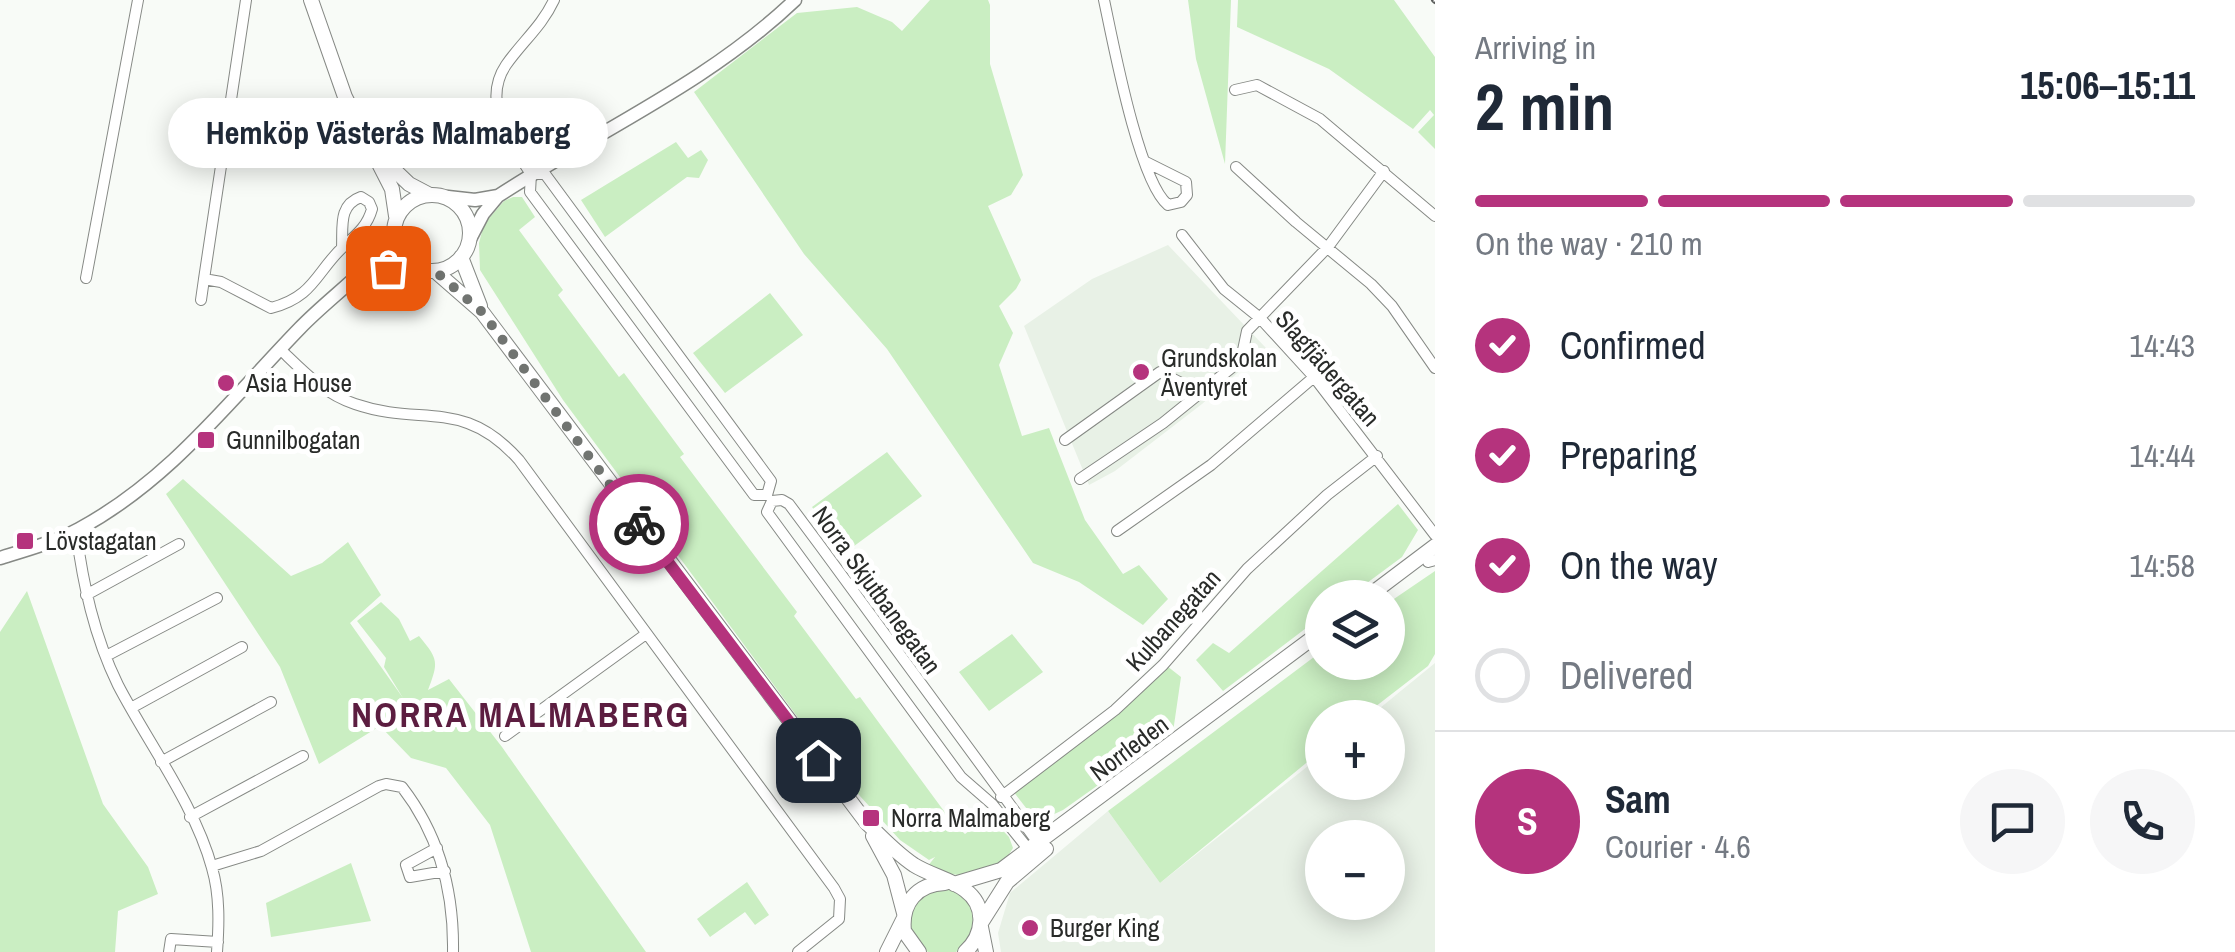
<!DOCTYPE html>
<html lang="en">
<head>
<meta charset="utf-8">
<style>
	:root { --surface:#fff; --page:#f6f6f7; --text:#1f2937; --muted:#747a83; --line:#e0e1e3; --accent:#b5337d }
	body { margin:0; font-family:"Archivo Narrow",sans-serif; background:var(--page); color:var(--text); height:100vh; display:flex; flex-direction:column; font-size:38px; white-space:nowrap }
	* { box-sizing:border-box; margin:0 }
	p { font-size:32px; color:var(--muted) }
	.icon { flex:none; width:55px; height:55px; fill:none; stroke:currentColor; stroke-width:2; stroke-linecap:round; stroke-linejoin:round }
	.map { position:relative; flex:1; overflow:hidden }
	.details { display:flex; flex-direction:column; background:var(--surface); width:800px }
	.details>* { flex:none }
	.tools { position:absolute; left:1305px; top:580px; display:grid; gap:20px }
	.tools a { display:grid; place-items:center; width:100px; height:100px; border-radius:50%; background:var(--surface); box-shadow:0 5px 25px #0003; font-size:50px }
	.pin { position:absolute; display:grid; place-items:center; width:85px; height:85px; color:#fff; margin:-42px; border-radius:20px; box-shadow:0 5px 15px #0006 }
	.courier { position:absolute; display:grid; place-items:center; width:100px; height:100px; margin:-50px; border:8px solid #b5337d; border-radius:50%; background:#fff; color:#222; box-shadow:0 2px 12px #0007 }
	.bubble { position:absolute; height:70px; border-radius:35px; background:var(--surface); box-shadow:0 5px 25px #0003; font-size:32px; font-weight:700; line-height:70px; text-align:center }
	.summary em { font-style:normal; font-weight:700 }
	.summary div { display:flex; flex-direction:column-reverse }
	.summary { display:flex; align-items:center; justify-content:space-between; height:170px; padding:0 40px }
	h1 { font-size:65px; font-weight:700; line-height:75px }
	.bar { display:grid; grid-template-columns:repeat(4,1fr); gap:15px 10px; align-content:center; height:120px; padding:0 40px }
	.bar i { height:12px; border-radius:8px; background:var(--line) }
	.bar .on { background:var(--accent) }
	.bar p { grid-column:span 4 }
	.line { display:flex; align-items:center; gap:25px; padding:0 40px; border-top:2px solid var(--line) }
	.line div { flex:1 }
	.round { display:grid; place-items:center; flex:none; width:105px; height:105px; border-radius:52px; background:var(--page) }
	ol { padding:0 40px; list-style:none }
	li { display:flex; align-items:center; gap:30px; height:110px }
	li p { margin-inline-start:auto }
	li .icon { padding:10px; border-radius:50%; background:var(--accent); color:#fff; stroke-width:4 }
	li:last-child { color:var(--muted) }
	li i { width:55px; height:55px; border:5px solid var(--line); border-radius:50% }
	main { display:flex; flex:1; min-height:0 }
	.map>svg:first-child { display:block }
	.built { fill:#e8f1e6; fill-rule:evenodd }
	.green { fill:#caeec2 }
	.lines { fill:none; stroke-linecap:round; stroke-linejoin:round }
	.minor-casing { stroke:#868985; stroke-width:12 }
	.tertiary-casing { stroke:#868985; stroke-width:15 }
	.secondary-casing { stroke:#868985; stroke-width:16 }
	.minor { stroke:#fff; stroke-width:10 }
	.tertiary { stroke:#fff; stroke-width:12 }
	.secondary { stroke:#fff; stroke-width:14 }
	.rail-casing { stroke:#5c5e5c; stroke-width:6 }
	.rail { stroke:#fff; stroke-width:2.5; stroke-dasharray:8; stroke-linecap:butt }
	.done { stroke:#717471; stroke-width:10; stroke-dasharray:0 18 }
	.route { stroke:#b5337d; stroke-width:12 }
	.poi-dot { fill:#b5337d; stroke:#fff; stroke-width:4 }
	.labels { text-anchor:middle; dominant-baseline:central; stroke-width:10; stroke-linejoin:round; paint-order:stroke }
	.poi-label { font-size:25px; fill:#292b29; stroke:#fff; text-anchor:start }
	.street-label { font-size:25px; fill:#292b29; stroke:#fff }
	.district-label { font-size:35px; font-weight:bold; letter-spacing:2.5px; fill:#5c1d40; stroke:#fff }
</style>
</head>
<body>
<main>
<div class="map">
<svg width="1435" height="952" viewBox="0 0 1435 952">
	<rect width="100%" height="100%" fill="#f8fbf7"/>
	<path class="built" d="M1168,245L1266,348L1202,404L1115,471L1089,485L1024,326L1092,279Z
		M1435,663V952H1001L998,933L1010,893L1108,811L1160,883L1322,755V782H1388V718L1369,717ZM1322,838H1388V902H1322Z"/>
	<path class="green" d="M930,0H988L990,5V64L1023,175L1011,195L988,206L1021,280L1016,289L999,306L1013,333L999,365L1022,436L1049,428L1085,520L1123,574L1139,565L1168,599L1143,625L1079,582L1033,563L887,349L804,254L694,92L797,13L857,7L892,22L902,31Z
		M1188,0H1231L1225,164L1196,59Z
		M1238,0H1394L1435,57V149L1418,132L1434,115L1430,110L1413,129L1329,69L1237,27Z
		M676,142L688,158L701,150L708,160L699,178L687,177L605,237L581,200Z
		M513,197H522L535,217L519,230L563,290L558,295L619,377L624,373L684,454L680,457L797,612L794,616L856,699L860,697L952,822L965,834L978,824L979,816L984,811L1009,837L1013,848C994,882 958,879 927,867L935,857L929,860L900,840L839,773L563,400L480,270L479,243L484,224L504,201Z
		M770,293L803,335L725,393L693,353Z
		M887,452L922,496L846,552L812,507Z
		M183,479L291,576L322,563L348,542L381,595L350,623L403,698L384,667L386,658L357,621L381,602L399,619L410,641L419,636C438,659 439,661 428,690L449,679L502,747L646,952H531L490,825L446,768L411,758L380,726L319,764L280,667L166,494Z
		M1398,504L1418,530L1402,557L1348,597L1322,598V616L1223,691L1196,660L1213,643L1229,653Z
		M1435,571V654L1428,666L1362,717L1322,718V750L1160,883L1108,811L1322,651V662H1388V603Z
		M27,591L103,804L148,867L158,894L118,911L115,952H0V632Z
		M1012,634L1043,672L989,711L959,672Z
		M1167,666L1181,677L1173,732L1063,810L1037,822L1013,791Z
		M351,863L371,921L271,937L266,903Z
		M747,882L769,915L755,925L745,912L710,937L697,919Z
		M909 922a33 33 0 1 1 66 0a33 33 0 1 1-66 0Z"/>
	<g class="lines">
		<g class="minor-casing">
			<path id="minor" d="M246,0L204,279L221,282L271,308C314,297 316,272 343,247C356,235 367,227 372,209L369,202L361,197C338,205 343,227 342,248
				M1104,0C1113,42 1139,182 1168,205L1181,202L1187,195L1186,182L1146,162
				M1235,90L1257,85L1320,119L1435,216
				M1236,167L1296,222L1371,284L1392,306L1435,368
				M531,174H545L771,481L767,495H754L530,192Z
				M531,174C510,142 481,102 506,65C522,42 542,26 554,0
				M1182,235L1224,289L1260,318L1314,377L1435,535
				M86,278L138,0
				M201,300L204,279
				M280,349C303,371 324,394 355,404C422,427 463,397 519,460L834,888L840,899L839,919L798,952
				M1065,440L1160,372L1183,384L1194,398
				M1080,479L1163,423L1236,364L1242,355L1247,331L1328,247L1384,171
				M782,500L789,504L821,547L1033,836L1039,843V855L1029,850L992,804L961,777L767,512L772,501Z
				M76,531C83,584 94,636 118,685C148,743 195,805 212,868C220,895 219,925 217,952
				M1117,531L1211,465L1314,377
				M1428,562L1435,560
				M86,595L179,544
				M106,656L217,598
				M131,708L242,647
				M505,736L646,634
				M161,762L271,702
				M1001,797L1115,710L1163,665L1247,569L1327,495L1377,456
				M190,817L303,756
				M437,848L406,865L410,877L445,871
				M212,866L261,851L379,786L386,784L402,787C440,836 454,891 453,952
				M169,952L171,939L218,942"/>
		</g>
		<g class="tertiary-casing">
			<path id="tertiary" d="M448,197L475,200L498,196
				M470,239L483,214L498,196C598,131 708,83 795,0
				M361,275L388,268H415
				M0,558C26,550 55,542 79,529C170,480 230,400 300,328C331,296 368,272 393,236"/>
		</g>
		<g class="secondary-casing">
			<path id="secondary" d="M311,0L345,97L392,189L396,216
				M384,160L409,184L428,194
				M394 233a38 38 0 1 1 76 0a38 38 0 1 1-76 0Z
				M461,257L480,306
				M435,271L482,312L866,822C881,837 896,853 914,865C930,875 950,879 965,890C987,906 984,935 965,952
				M1366,598L1435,546
				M873,836L894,875L904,913
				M954,884L1001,870L1322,631
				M981,923L1007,882L1046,849
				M981,927L986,952
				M887,952L903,920
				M919,952L904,931C901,903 917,884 945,883"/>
		</g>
		<use href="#minor" class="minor"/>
		<use href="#tertiary" class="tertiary"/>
		<use href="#secondary" class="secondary"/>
		<g class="rail-casing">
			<path id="rail" d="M1434,0L1435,1"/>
		</g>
		<use href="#rail" class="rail"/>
	</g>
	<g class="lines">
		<path class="done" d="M388,268L435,271L482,312L639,524"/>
		<path class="route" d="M639,524L818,760"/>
	</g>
	<g class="poi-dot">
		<circle cx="1141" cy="372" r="10"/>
		<circle cx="226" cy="383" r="10"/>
		<rect x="196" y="430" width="20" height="20" rx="5"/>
		<rect x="15" y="531" width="20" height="20" rx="5"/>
		<rect x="861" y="808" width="20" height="20" rx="5"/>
		<circle cx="1030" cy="928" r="10"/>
	</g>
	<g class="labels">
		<g class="poi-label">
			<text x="1161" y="358">Grundskolan<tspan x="1161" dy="29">Äventyret</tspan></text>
			<text x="246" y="383">Asia House</text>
			<text x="226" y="440">Gunnilbogatan</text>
			<text x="45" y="541">Lövstagatan</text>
			<text x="891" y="818">Norra Malmaberg</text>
			<text x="1050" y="928">Burger King</text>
		</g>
		<g class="street-label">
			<text transform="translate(1328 368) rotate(49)">Slagfjädergatan</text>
			<text transform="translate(877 590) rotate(54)">Norra Skjutbanegatan</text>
			<text transform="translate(1173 620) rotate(-48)">Kulbanegatan</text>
			<text transform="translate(1129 748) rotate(-37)">Norrleden</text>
		</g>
		<g class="district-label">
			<text x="521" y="714">NORRA MALMABERG</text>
		</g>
	</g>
</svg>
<div class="tools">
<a><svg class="icon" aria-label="layers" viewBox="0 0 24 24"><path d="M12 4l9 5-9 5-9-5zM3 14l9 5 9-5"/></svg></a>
<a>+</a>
<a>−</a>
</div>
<div class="pin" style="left:388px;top:268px;background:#ea580c"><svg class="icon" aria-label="bag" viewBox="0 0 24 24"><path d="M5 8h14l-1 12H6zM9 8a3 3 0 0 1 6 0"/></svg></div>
<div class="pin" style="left:818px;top:760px;background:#1f2937"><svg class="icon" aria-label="home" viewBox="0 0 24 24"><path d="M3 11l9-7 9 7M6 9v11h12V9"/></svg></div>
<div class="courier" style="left:639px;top:524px"><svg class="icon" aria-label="bike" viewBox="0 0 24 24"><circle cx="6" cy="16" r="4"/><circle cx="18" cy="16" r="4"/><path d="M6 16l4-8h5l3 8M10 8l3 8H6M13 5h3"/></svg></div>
<div class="bubble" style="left:168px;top:98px;width:440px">Hemköp Västerås Malmaberg</div>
</div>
<section class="details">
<div class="summary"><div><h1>2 min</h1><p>Arriving in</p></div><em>15:06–15:11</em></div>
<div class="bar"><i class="on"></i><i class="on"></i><i class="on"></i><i></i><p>On the way · 210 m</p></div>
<ol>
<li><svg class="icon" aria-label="check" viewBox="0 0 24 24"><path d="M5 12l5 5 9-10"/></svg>Confirmed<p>14:43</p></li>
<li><svg class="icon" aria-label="check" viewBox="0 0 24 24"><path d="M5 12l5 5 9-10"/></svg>Preparing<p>14:44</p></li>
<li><svg class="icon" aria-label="check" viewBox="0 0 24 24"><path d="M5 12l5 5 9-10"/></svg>On the way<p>14:58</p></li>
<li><i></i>Delivered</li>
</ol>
<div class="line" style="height:180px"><b class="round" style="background:var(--accent);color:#fff">S</b><div><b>Sam</b><p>Courier · 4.6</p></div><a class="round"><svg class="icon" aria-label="chat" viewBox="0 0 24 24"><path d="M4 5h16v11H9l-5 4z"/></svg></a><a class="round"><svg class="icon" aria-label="phone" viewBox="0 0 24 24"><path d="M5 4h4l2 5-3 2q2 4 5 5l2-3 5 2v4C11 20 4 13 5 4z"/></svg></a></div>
</section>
</main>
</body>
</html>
